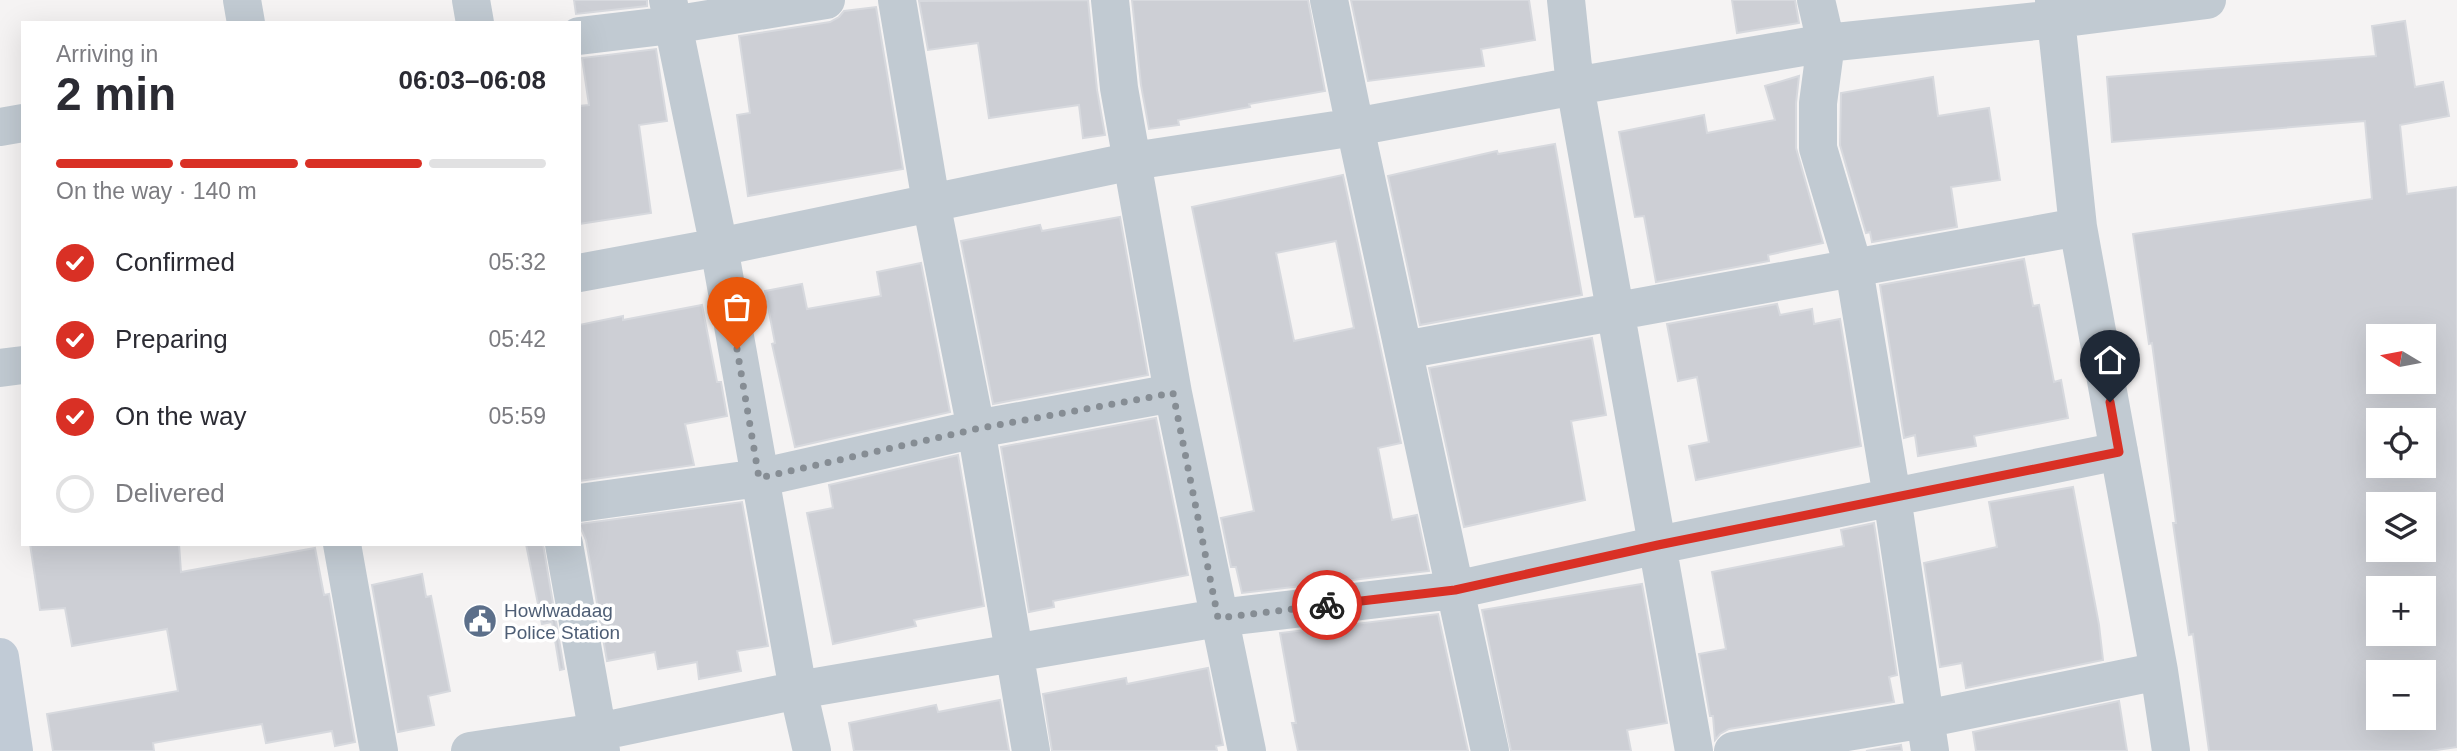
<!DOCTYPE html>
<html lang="en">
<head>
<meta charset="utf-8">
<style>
	:root { --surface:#fff; --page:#f2f2f3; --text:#2b2b33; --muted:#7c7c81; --line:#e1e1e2; --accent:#d93025 }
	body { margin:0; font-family:Helvetica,sans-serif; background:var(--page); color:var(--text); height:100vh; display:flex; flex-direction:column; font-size:26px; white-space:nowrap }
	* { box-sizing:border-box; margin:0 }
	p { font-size:23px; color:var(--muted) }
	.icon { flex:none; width:38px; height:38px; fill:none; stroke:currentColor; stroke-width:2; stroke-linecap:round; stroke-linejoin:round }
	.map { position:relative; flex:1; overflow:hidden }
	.sheet { position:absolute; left:21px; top:21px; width:560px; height:525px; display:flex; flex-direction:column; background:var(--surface); border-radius:0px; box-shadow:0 7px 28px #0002 }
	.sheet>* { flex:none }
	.needle { width:46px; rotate:280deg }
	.fabs { position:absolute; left:2366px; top:324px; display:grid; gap:14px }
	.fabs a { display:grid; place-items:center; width:70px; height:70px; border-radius:0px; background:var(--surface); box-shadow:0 7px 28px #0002; font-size:35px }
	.pin { position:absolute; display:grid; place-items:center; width:60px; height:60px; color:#fff; margin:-72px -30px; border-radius:50% 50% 50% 0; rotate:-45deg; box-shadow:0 0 7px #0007 }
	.pin .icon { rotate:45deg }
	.courier { position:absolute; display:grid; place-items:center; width:70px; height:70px; margin:-35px; border:5px solid #d93025; border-radius:50%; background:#fff; color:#222; box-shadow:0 2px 9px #0007 }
	.overview em { font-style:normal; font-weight:600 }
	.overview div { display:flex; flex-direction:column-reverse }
	.overview { display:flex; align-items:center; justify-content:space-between; height:119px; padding:0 35px }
	h1 { font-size:46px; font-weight:600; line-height:52px }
	.bar { display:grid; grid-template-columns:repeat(4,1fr); gap:10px 7px; align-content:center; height:84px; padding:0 35px }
	.bar i { height:9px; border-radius:5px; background:var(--line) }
	.bar .current { background:var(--accent) }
	.bar p { grid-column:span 4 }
	ol { padding:0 35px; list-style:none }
	li { display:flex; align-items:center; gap:21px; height:77px }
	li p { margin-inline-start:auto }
	li .icon { padding:7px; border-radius:50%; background:var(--accent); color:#fff; stroke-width:4 }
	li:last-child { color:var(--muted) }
	li i { width:38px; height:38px; border:4px solid var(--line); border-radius:50% }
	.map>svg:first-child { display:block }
	.building { fill:#cdcfd5; stroke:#d7d9de; stroke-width:2; fill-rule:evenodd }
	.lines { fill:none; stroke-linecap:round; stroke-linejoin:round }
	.minor { stroke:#c1cad2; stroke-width:38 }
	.secondary { stroke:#c1cbd6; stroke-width:38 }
	.done { stroke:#868d94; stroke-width:7; stroke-dasharray:0 12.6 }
	.route { stroke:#d93025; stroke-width:9 }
	.labels { text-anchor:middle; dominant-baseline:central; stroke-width:7; stroke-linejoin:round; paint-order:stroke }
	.service-label { font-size:19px; fill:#4e5e75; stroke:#fff; text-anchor:start }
</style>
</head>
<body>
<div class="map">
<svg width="2457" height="751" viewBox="0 0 2457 751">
	<rect width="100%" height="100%" fill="#f5f3f3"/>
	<path class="building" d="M574,0H647V6L576,14Z
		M1088,0L1097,90L1105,135L1083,138L1079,105L989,118L978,43L928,50L919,1Z
		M1132,0H1308L1325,91L1249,104L1250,107L1178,120L1179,125L1149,129L1141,85Z
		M1351,0H1529L1535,40L1481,49L1484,66L1368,81Z
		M1732,0H1795L1799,23L1737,33Z
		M876,7L903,169L748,196L737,115L750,113L739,36L830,22L839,17L844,11Z
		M2405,21L2415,87L2443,82L2449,116L2400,125L2407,194L2457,187V747L2430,751H2209L2193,634L2189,635L2173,523H2176L2152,343L2149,344L2133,234L2372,199L2365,121L2112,142L2107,77L2376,56L2372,26ZM2378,336H2424V382H2378ZM2378,420H2424V466H2378ZM2378,504H2424V550H2378ZM2378,588H2424V634H2378ZM2378,672H2424V718H2378Z
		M656,49L667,121L639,125L651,213L579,224V106L589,105L582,58Z
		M1799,76L1796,103V148L1823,243L1768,255L1769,261L1656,282L1644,216L1635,217L1619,132L1704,115L1707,133L1775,120L1765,86Z
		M1933,77L1938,116L1989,108L2000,180L1951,187L1957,227L1872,242L1870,232L1866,233L1840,145L1841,93Z
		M1555,144L1582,295L1420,325L1388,176L1497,151L1498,154Z
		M1343,175L1401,443L1378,448L1392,520L1417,515L1429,571L1242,593L1236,567H1231L1221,518L1254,511L1192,207ZM1336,241L1354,328L1294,341L1276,253Z
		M1120,217L1148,375L993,404L961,241L1040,225L1042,231Z
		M2024,259L2033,306L2039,305L2054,382L2061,380L2068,418L1974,436L1976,446L1918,456L1915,435L1904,438L1880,285Z
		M921,263L950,412L795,447L772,344L775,343L765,291L802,284L807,309L881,296L877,272Z
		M1777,304L1780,315L1812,309L1814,324L1840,319L1861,446L1696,480L1689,446L1709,442L1697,377L1678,381L1667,324Z
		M702,305L717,382H721L727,416L685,424L694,465L579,481V325L623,316V320Z
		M1592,338L1606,415L1571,421L1585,500L1464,527L1429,368Z
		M1156,418L1188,575L1053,601L1054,607L1029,612L1001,447Z
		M958,455L984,606L914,620L916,626L833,644L807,513L833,508L829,485Z
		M2073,487L2099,625L2103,660L1966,688L1962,663L1940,667L1924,563L1997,547L1989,502Z
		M742,502L768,646L737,651L741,671L699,679L697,662L658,669L655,652L607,661L586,540L579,524Z
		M1874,523L1897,675L1889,677L1894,702L1729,729L1720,734L1715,740L1713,716H1710L1699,654L1726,649L1712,572L1844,546L1841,530Z
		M30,544H179L181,572L315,548L324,595L329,594L355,742L335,746L332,731L266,743L262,724L153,743L154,751H53L47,714L178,691L167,629L72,646L65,608L40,610Z
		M526,544H543L564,669L560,670L552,622L542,624Z
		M422,574L426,597L431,596L450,691L428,696L434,725L398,732L372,585Z
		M1642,584L1667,723L1627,730L1631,751H1511L1482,610Z
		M1438,614L1468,751H1298L1292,723H1296L1280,633Z
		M1208,668L1223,745L1216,746L1217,751H1052L1043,694L1126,678L1127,684Z
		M1000,700L1009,751H854L849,723L936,705L938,712Z
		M2119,701L2127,751H1976L1973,732Z
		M1901,745L1902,751H1866Z"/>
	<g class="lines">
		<path class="minor" d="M242,0L246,23
			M471,0L475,23
			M668,0L719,247L798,690L812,751
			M897,0L931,202L976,429L1031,751
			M1110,0L1119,88L1173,393L1247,751
			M1329,0L1355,127L1490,751
			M1566,0L1575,86L1694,751
			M1816,0L1826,43L1818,103V148L1854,269L1892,497L1930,751
			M2054,0L2078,227L2159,671L2171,751
			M579,36L672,25L826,0
			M0,127L23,123
			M579,273L719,247L1133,161L1355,127L1575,86L1826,43L2056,19L2207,0
			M1404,350L2078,227
			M0,368L23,365
			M579,503L759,478L976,429L1173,393
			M342,544L379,751
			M564,544L601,751
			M470,751L598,732L798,690L1218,618L1455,590L1658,545L2119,451
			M1733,751L1925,719L2159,671"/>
		<path class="secondary" d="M0,657L14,751"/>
	</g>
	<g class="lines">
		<path class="done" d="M737,349L759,478L976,429L1173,393L1218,618L1327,605"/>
		<path class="route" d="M1327,605L1455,590L1658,545L2119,452L2110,402"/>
	</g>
	<defs>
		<g id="civic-disc" transform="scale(1.75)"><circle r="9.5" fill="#5c6f8a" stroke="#fff"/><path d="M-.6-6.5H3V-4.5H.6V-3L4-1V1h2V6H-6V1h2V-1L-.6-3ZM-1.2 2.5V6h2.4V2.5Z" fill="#fff"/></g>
	</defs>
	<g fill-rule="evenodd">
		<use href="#civic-disc" x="480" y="621"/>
	</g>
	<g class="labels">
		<g class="service-label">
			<text x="504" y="610">Howlwadaag<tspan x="504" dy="22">Police Station</tspan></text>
		</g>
	</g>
</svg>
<div class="fabs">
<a><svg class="needle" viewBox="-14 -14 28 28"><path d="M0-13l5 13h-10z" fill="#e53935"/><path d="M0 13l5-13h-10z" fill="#7c7c81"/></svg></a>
<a><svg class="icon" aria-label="locate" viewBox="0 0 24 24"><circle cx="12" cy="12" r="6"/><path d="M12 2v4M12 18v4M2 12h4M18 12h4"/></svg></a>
<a><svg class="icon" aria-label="layers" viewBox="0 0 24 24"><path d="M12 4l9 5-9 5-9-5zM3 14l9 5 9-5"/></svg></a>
<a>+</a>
<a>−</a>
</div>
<div class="pin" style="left:737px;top:349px;background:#ea580c"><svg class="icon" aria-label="bag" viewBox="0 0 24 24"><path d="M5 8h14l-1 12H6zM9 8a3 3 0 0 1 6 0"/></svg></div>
<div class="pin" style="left:2110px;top:402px;background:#1f2937"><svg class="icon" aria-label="home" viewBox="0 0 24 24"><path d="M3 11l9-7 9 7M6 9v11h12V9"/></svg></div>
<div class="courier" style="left:1327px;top:605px"><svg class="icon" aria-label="bike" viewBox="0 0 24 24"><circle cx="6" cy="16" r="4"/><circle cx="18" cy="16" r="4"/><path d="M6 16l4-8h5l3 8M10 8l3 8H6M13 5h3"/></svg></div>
<section class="sheet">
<div class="overview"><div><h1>2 min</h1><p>Arriving in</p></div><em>06:03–06:08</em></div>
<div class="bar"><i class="current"></i><i class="current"></i><i class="current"></i><i></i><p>On the way · 140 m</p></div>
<ol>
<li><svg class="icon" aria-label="check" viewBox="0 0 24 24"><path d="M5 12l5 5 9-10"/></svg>Confirmed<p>05:32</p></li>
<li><svg class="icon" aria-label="check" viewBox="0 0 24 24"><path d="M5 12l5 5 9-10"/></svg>Preparing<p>05:42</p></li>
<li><svg class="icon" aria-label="check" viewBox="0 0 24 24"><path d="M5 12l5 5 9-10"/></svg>On the way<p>05:59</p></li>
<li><i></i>Delivered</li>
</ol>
</section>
</div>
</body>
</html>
